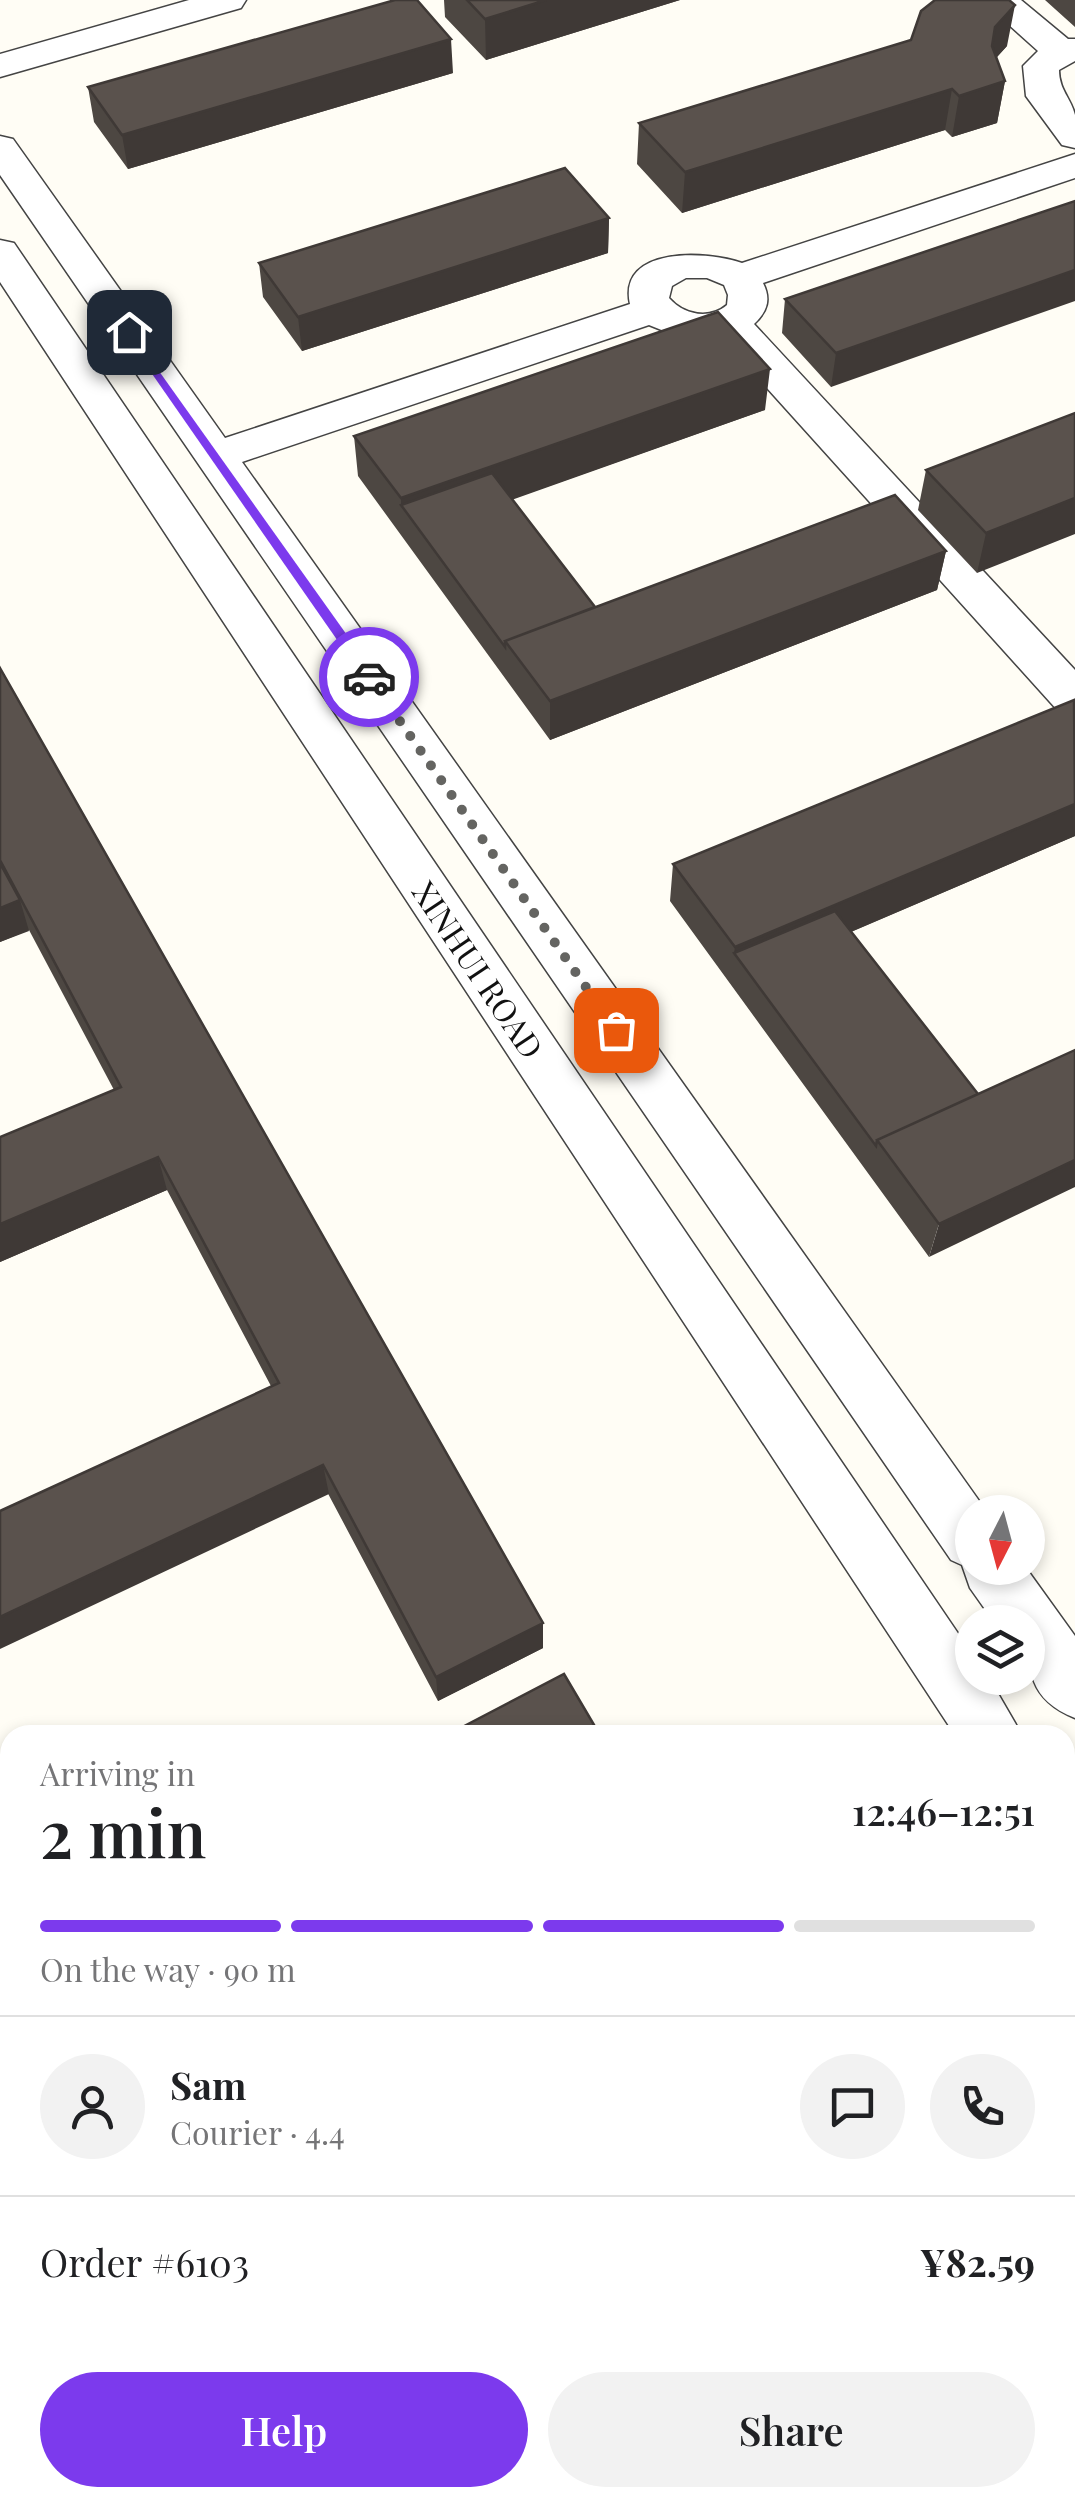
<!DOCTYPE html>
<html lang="en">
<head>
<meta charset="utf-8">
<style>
	:root { --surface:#fff; --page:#f2f2f2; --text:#202124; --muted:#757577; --line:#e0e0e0; --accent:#7c3aed }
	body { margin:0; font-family:"Playfair Display",serif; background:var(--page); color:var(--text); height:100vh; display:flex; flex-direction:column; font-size:38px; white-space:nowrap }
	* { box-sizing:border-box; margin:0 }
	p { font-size:32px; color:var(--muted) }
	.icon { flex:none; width:55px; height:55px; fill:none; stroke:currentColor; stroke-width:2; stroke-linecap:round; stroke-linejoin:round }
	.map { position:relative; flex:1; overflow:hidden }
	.drawer { position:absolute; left:0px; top:1725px; width:1075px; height:782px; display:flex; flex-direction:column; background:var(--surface); border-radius:30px 30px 0 0; box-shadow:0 5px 15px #0003 }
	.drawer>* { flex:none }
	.needle { width:65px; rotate:186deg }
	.controls { position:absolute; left:955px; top:1495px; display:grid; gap:20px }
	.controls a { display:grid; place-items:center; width:90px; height:90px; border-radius:50%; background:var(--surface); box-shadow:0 5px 15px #0003; font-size:50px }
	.pin { position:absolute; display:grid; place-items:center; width:85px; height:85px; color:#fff; margin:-42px; border-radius:20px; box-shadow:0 5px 15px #0006 }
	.courier { position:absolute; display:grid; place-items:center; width:100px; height:100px; margin:-50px; border:8px solid #7c3aed; border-radius:50%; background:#fff; color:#222; box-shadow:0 2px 12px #0007 }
	.head em { font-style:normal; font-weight:600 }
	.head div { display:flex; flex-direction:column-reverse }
	.head { display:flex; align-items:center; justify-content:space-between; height:170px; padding:0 40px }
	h1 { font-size:65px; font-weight:600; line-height:75px }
	.bar { display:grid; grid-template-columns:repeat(4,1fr); gap:15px 10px; align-content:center; height:120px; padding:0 40px }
	.bar i { height:12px; border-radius:8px; background:var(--line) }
	.bar .active { background:var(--accent) }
	.bar p { grid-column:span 4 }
	.line { display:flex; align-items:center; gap:25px; padding:0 40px; border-top:2px solid var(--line) }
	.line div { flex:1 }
	.round { display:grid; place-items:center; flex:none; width:105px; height:105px; border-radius:52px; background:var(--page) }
	.primary-button { display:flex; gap:20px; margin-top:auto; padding:20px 40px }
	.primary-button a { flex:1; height:115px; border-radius:60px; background:var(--accent); color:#fff; font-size:40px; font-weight:600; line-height:115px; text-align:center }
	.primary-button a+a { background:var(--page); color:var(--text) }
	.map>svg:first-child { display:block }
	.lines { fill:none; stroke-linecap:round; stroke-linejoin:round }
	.minor-casing { stroke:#444; stroke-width:3 }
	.minor { fill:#fff; fill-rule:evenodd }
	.wall { fill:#4d4742 }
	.shaded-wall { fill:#3f3936 }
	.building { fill:#5a524d; stroke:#3f3936; stroke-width:2.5 }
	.route { fill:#7c3aed }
	.done { stroke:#646461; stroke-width:10; stroke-dasharray:0 18 }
	.labels { text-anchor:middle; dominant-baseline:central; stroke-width:10; stroke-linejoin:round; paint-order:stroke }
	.street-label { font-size:32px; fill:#111; stroke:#fff }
</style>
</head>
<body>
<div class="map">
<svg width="1075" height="2507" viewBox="0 0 1075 2507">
	<rect width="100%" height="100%" fill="#fffdf5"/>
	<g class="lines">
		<g class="minor-casing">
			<path id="minor" d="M189,0H246L241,8L0,77V54Z
				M981,0H1021L1068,39H1075V61L1059,70C1059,90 1071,98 1075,115C1075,125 1075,139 1075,148L1062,145L1026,96L1023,66L1038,51Z
				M0,136L13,139L225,438L630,304C617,245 709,251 742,263L1075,154V178L763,283C771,299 768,311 754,324L1075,670V717L1059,712L722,338L679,337L649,325L242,462L987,1512H972V1568H1026L1075,1636V1718C1027,1699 1028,1668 1028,1622H994L970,1588L962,1565L951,1560L0,175ZM686,278H707L724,285L728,295L727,305C709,320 684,315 669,298L672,286Z
				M0,240L14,243L972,1654V1678H989L1022,1735H955L0,282Z
				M1065,1814L1075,1818V1893L1065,1889Z"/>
		</g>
		<use href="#minor" class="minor"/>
	</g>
	<path class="wall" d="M444,0H680L486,60L445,17Z
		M1045,0H1075V27Z
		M1007,46L996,58L1005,81L997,123L952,137L945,130L682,213L637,164L639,123Z
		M453,73L128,169L94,122L88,87Z
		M1075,201L831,387L782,333L785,299Z
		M609,218L608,253L302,351L263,297L259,263Z
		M765,410L512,499L595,607L946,551L937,590L550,740L358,476L354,436Z
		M1075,413L977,573L918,510L926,470Z
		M0,668L543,1648L438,1701L167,1190L0,1262V1137L114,1090L29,930L0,942Z
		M1075,701V836L851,932L978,1094L929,1257L670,901L673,864Z"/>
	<path class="shaded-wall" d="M546,0H680L486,60L485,19Z
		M1015,5L1007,46L987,68L995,27Z
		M451,39L453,73L128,169L122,135Z
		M1005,81L997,123L952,137L959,96Z
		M952,89L945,130L682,213L685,172Z
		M609,218L608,253L302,351L298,317Z
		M1075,270V301L831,387L836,353Z
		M770,369L765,410L421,532L401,505V498Z
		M1075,498V534L977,573L986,533Z
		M946,551L937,590L550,740V701Z
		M1075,804V836L750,975L734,953L735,947Z
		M20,900L29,931L0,942V908Z
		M158,1157L167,1190L0,1262V1224Z
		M1075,1160V1187L929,1257L939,1224Z
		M323,1465L329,1494L0,1649V1617Z
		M543,1623V1648L438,1701L436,1677Z
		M10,2137V2158L0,2164V2143Z"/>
	<path class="building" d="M395,0H417L451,39L122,135L88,87Z
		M467,0H546L485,19Z
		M935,0H1009L1015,5L995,27L992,46L1005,81L959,96L952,89L685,172L639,123L911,40L921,11Z
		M565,168L609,218L298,317L259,263Z
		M1075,201V270L836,353L785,299Z
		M718,312L770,369L401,498L354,436Z
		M1075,413V498L986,533L926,470Z
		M492,473L595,607L505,641V647L401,505Z
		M895,495L946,551L550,701L505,641Z
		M0,668L543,1623L436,1677L323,1465L0,1617V1511L279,1383L158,1157L0,1224V1137L121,1087L0,860Z
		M1074,700L1075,804L735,947L673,864Z
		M0,863L20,900L0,908Z
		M835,911L978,1094L877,1140L876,1146L734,953Z
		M1075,1050V1160L939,1224L877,1140Z
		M564,1674L600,1735H447Z
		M10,1964V2137L0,2143V1970Z
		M170,2498H664L649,2507H153Z"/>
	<path class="route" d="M129,329L374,673V680H365L125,335Z"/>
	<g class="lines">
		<path class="done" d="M369,677L616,1030"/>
	</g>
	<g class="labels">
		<g class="street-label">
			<text transform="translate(479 969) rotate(56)">XINHUI ROAD</text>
		</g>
	</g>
</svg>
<div class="controls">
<a><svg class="needle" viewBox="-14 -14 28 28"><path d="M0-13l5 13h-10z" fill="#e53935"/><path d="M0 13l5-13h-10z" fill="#757577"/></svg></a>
<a><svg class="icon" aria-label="layers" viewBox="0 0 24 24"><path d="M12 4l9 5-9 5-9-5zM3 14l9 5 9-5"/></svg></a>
</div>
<div class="pin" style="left:616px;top:1030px;background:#ea580c"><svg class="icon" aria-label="bag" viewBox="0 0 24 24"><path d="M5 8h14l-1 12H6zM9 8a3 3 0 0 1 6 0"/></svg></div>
<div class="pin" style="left:129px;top:332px;background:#1f2937"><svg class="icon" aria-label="home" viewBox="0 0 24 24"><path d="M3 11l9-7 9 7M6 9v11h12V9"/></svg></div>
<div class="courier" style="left:369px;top:677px"><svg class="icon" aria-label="car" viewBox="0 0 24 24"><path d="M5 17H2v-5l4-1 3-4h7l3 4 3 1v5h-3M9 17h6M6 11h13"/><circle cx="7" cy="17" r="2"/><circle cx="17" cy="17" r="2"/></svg></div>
<section class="drawer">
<div class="head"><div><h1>2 min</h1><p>Arriving in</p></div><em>12:46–12:51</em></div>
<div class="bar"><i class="active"></i><i class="active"></i><i class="active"></i><i></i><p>On the way · 90 m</p></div>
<div class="line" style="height:180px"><a class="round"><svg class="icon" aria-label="person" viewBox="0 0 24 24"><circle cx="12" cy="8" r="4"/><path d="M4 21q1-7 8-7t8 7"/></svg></a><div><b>Sam</b><p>Courier · 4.4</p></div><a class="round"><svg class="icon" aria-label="chat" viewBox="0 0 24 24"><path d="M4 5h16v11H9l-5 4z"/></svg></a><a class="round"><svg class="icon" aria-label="phone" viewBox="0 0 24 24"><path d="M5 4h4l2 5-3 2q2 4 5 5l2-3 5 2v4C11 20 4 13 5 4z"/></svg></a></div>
<div class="line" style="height:130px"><div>Order #6103</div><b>¥82.59</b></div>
<div class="primary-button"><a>Help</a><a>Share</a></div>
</section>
</div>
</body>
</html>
